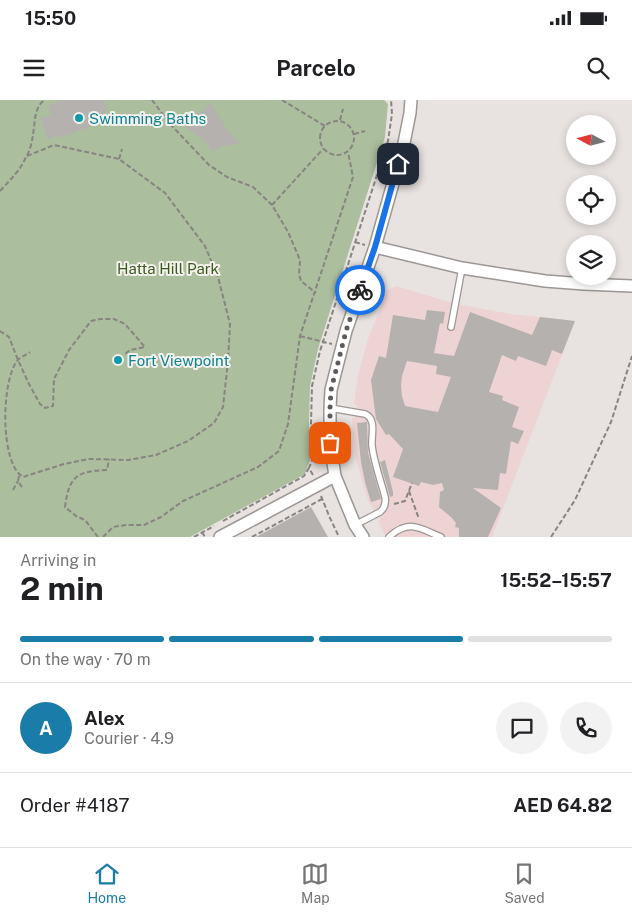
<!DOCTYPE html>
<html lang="en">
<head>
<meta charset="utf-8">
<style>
	:root { --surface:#fff; --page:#f2f2f2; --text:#202124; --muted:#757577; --line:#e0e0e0; --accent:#1a7ca8 }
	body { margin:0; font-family:"Public Sans",sans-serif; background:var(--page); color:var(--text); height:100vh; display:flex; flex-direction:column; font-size:19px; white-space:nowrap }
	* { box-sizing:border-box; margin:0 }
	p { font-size:16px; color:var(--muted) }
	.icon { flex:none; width:28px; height:28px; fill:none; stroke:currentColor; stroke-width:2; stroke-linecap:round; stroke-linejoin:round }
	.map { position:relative; height:437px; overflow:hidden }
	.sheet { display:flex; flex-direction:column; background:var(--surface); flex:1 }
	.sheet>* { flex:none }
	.needle { width:32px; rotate:277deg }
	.tools { position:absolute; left:566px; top:15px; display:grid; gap:10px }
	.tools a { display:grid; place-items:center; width:50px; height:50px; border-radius:50%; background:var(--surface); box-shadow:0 2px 8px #0003; font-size:25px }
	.pin { position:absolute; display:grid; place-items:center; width:42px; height:42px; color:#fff; margin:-21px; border-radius:10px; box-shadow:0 2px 8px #0006 }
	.courier { position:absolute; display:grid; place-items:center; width:50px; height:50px; margin:-25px; border:4px solid #1a73e8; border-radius:50%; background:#fff; color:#222; box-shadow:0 1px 6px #0007 }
	.summary em { font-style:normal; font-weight:700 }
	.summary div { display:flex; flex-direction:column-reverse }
	.summary { display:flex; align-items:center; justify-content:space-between; height:85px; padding:0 20px }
	h1 { font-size:32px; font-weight:700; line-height:38px }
	.bar { display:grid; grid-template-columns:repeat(4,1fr); gap:8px 5px; align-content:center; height:60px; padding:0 20px }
	.bar i { height:6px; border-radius:4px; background:var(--line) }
	.bar .on { background:var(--accent) }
	.bar p { grid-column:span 4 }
	.line { display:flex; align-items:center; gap:12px; padding:0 20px; border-top:1px solid var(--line) }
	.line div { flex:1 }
	.round { display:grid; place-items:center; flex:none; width:52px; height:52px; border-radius:26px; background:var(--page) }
	.status { display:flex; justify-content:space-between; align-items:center; height:35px; padding:0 25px; background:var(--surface); direction:ltr }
	.status svg { height:14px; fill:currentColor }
	header { display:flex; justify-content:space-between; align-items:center; height:65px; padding:0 20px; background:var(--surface); font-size:22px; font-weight:700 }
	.dock { display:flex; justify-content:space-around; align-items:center; height:70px; border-top:1px solid var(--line); background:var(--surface); font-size:14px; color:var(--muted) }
	.dock a { display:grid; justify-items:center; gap:2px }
	.dock .on { color:var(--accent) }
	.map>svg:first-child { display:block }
	.education { fill:#eed3d4 }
	.green { fill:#abbe9e }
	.building { fill:#b5b1ae; fill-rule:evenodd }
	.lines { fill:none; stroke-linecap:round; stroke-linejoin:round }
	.lane-casing { stroke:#9b9794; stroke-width:8 }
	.street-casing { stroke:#9b9794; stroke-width:14 }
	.path { stroke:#878482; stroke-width:2; stroke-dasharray:5 2.5; stroke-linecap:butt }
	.lane { stroke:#fff; stroke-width:5.5 }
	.street { stroke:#fff; stroke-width:11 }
	.done { stroke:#5d5a59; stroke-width:5; stroke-dasharray:0 9 }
	.route { stroke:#1a73e8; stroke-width:6 }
	.culture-dot { fill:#0f9aa8; stroke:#f5f1ed; stroke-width:2 }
	.labels { text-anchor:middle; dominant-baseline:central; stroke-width:4; stroke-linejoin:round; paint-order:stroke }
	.culture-label { font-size:15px; fill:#0d838f; stroke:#f5f1ed; text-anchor:start }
	.park-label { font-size:15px; fill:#3a591e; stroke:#f5f1ed }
</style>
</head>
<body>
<div class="status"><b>15:50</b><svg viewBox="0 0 49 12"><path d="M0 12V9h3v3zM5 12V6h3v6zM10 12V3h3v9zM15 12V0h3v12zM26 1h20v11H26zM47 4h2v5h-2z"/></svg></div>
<header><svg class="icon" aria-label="menu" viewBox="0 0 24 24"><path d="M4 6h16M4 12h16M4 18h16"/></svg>Parcelo<svg class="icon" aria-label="search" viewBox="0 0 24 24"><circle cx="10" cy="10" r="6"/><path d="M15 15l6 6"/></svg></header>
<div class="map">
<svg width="632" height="437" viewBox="0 0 632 437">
	<rect width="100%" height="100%" fill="#e8e3e0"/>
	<path class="education" d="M396,186L456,204L511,214L575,221L492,437H390L388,433L385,435L378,421L380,419L376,410L374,411L367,398L355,356L352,318L356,317L357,305L354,304L358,275L368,239L387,191Z"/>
	<path class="green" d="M0,0H384L388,4L385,37L318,249L310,286L309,323L311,358L305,374L190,437H0Z"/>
	<path class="building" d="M62,0H104L108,11L103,13L106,21L59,38L58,35L48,39L40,18L51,15L48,5Z
		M211,3L228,31L240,43L223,46L212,51L204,40L179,22L190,18L201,12Z
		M427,210L445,212L443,224L440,223L434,253L454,256L470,212L532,235L540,217L575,221L562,254L552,250L546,266L518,256L516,261L502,255L489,292L503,296L502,300L519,307L512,327L524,331L518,344L511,341L506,374L500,373L498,390L473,388L501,408L488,437H459V428L455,427L456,423L452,418L439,407L440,392L444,390L442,383L433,385L421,382L419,386L393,377L403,349L389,334L386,335L376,319L371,280L379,256L386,258L393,215L425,220ZM407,261L437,266L436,274L451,277L438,312L405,306L402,296L401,286L402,276Z
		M367,322L368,353L381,399L371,402L365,382L361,362L357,323Z
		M385,360L393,392V396L390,397L380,362Z
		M311,407L328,437H256Z"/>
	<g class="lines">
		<g class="lane-casing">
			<path id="lane" d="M451,227L462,168
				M330,308L365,314C377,319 371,336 372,346C374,363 381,381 385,397C386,403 385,408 380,412L355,425
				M389,437C409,419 419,428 441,437"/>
		</g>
		<g class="street-casing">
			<path id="street" d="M375,147L462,168L545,181L584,184L632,186
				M220,437L335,376
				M363,437L355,425L335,376L330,343V308L331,290L346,231L375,147L403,48L410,13L411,0"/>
		</g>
		<path class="path" d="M152,0L170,24L209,65L227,77L253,87L272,105L288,132L300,160L299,174L301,181L316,193
			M282,0L325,26
			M340,20L343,9
			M320 38a17 17 0 1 1 34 0a17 17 0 1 1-34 0Z
			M354,34L365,31
			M27,56L54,45L119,59L165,93L205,146L218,177L230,224L228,261L223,307L214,323L188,341L156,355L128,360L89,359L64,364L23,377C0,364 1,282 17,261C20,257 26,255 30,252
			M119,59L122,49
			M0,91C10,80 20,71 26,57C30,51 32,42 33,35C35,23 34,6 45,0
			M272,105L323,49
			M355,142L365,145
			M0,231L9,237L18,260L29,284L40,304L45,308L53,306L54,279L69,250L91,221L100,219H114L125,224L145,247L130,250L124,255
			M300,236L332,244
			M313,375L309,368L313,358L311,323L312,286L320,251L388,41L392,14L391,0
			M19,376L18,381L23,389
			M13,390L18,381
			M409,391L419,419
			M321,396L330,418L339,437
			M394,404L405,401L412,383
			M223,421L304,376L309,368
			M202,432L205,437
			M98,437L85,420L76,416L65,407C69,376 77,371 107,370L109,359
			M103,437L113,427L126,425H144L161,417L183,401L258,367L279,351L288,324L300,236L353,77L348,52
			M194,437L214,426
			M252,437L322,399
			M551,437L575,400L611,322L632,256"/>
		<use href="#lane" class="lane"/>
		<use href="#street" class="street"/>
	</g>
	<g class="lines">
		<path class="done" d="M330,343V308L331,290L346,231L360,190"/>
		<path class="route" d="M360,190L375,147L398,64"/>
	</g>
	<g class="culture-dot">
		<circle cx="79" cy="18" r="5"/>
		<circle cx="118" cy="260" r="5"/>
	</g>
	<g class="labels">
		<g class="culture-label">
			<text x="89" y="18">Swimming Baths</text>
			<text x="128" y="260">Fort Viewpoint</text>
		</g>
		<g class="park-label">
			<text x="168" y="168">Hatta Hill Park</text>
		</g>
	</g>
</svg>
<div class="tools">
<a><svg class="needle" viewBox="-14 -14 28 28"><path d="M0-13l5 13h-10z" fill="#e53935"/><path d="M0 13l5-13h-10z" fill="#757577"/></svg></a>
<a><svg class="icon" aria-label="locate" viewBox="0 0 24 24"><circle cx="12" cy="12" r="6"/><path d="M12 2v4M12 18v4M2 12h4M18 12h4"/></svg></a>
<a><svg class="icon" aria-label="layers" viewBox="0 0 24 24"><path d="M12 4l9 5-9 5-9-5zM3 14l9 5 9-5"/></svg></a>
</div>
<div class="pin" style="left:330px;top:343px;background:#ea580c"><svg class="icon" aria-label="bag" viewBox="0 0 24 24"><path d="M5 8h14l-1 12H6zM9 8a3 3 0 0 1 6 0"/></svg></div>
<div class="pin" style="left:398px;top:64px;background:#1f2937"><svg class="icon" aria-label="home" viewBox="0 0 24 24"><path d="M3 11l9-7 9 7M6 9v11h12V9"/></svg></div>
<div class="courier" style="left:360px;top:190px"><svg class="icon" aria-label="bike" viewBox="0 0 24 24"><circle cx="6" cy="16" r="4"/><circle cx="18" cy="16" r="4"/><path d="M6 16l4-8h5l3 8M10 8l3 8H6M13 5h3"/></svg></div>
</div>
<section class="sheet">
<div class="summary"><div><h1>2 min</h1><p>Arriving in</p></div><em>15:52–15:57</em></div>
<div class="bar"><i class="on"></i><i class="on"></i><i class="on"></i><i></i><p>On the way · 70 m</p></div>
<div class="line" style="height:90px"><b class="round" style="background:var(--accent);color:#fff">A</b><div><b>Alex</b><p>Courier · 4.9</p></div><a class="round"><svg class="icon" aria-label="chat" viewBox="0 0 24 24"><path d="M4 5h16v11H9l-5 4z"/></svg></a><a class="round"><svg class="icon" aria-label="phone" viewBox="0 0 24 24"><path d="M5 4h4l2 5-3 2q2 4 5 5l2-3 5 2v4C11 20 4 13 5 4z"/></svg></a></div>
<div class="line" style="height:65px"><div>Order #4187</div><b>AED 64.82</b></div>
</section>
<nav class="dock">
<a class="on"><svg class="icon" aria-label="home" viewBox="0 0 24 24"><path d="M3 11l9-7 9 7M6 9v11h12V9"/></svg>Home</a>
<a><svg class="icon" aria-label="map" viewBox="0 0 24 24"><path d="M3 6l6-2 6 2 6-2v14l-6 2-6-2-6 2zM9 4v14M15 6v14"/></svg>Map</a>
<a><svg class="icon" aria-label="saved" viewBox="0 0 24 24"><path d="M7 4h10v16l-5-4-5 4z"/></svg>Saved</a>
</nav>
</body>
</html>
